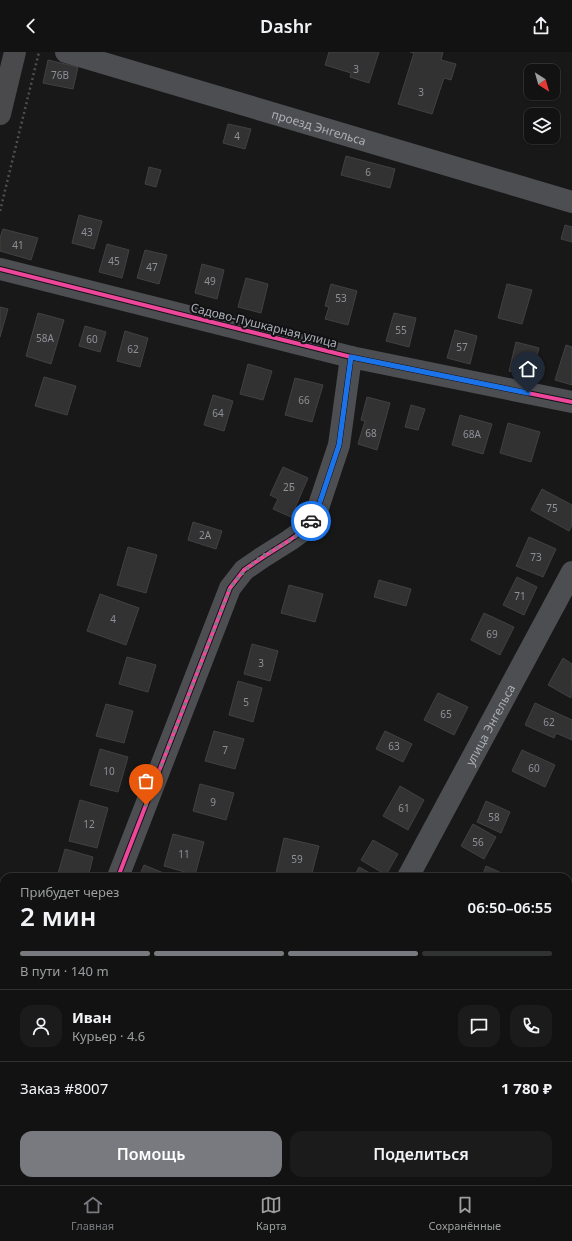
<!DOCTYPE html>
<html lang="ru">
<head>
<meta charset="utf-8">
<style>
	:root { --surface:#121212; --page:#1b1b1b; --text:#f1f3f6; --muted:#9c9e9f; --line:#313232; --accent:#787a7f }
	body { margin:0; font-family:"Noto Sans",sans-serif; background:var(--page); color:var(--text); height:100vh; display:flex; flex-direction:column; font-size:15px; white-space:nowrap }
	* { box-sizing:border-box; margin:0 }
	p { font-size:13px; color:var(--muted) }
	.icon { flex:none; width:22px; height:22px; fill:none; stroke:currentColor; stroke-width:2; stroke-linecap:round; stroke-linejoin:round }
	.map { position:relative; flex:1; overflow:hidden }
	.sheet { position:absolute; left:0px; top:821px; width:572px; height:312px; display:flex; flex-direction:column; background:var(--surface); border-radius:12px 12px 0 0; box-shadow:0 1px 3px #0004,0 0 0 1px var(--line) }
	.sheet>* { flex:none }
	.needle { width:26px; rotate:143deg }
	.controls { position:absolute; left:524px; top:12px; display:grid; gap:8px }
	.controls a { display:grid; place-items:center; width:36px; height:36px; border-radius:8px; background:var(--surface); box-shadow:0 1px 3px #0004,0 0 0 1px var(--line); font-size:20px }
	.pin { position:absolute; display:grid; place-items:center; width:34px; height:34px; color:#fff; margin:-41px -17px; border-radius:50% 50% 50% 0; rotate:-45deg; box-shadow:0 0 4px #0007 }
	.pin .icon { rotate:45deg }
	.courier { position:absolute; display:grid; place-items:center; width:40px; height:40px; margin:-20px; border:3px solid #1a73e8; border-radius:50%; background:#fff; color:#222; box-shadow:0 1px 5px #0007 }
	.overview em { font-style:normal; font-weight:600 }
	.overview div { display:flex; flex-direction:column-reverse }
	.overview { display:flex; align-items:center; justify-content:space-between; height:68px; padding:0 20px }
	h1 { font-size:26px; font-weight:600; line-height:30px }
	.bar { display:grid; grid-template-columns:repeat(4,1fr); gap:6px 4px; align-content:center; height:48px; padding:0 20px }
	.bar i { height:5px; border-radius:3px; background:var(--line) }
	.bar .current { background:var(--accent) }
	.bar p { grid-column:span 4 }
	.line { display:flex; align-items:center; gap:10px; padding:0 20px; border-top:1px solid var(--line) }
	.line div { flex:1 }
	.round { display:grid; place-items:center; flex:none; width:42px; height:42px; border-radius:12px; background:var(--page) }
	.action { display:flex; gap:8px; margin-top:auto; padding:8px 20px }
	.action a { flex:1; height:46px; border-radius:12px; background:var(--accent); color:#fff; font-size:16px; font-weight:600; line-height:46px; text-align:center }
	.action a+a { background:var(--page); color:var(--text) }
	header { display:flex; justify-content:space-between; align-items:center; height:52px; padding:0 20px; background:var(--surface); font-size:18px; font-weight:600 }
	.tabs { display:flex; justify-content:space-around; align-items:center; height:56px; border-top:1px solid var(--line); background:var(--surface); font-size:11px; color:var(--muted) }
	.tabs a { display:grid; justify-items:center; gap:2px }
	.tabs .current { color:var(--accent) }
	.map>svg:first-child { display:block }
	.building { fill:#323233; stroke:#414144 }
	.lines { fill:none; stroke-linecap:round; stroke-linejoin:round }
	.path { stroke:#4e4f51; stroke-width:2.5; stroke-dasharray:2 3; stroke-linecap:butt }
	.minor { stroke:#4d4e51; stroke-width:22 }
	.major { stroke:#4a4a4c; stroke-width:22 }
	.cycleway-casing { stroke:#121214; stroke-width:6 }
	.cycleway { stroke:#ed469a; stroke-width:4 }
	.done { stroke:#787a7f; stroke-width:4; stroke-dasharray:0 7.2 }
	.route { stroke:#1a73e8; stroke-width:5 }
	.labels { text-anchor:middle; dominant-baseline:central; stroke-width:4; stroke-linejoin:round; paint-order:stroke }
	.number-label { font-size:10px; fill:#8d9096 }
	.street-label { font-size:12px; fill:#abafb7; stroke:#121214 }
</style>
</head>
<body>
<header><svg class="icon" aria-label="back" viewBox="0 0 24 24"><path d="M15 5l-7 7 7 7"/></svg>Dashr<svg class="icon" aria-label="share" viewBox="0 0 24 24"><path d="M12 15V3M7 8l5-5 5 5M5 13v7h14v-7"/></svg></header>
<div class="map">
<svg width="572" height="1133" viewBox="0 0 572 1133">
	<rect width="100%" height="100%" fill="#181818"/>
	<path class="building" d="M329,0H379L369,31L350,25L351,21L325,13Z
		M410,0H443L441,8L456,12L451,28L444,26L432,62L398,52L414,1Z
		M48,8L78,15L73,37L43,31Z
		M228,72L251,77L245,97L223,91Z
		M346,104L395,117L390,136L341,123Z
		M149,115L161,118L156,135L145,132Z
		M79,163L102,169L94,197L72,191Z
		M565,173L572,175V190L561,187Z
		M3,177L38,186L31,208L0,199V186Z
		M107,192L129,198L122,226L99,220Z
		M145,198L167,203L159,232L137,226Z
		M202,212L224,218L217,247L195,241Z
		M246,226L268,232L261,261L238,255Z
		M331,232L357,239L348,273L325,267L329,255L325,254Z
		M507,232L532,238L522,272L498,266Z
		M0,255L8,257L0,285Z
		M38,261L64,268L51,312L26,304Z
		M394,261L416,266L409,295L386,289Z
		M85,274L106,280L100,300L79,294Z
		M455,278L477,284L470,312L447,306Z
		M125,279L148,286L140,315L117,309Z
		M516,290L539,296L531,325L509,319Z
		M566,293L572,295V333L555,328Z
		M248,312L272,319L263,348L240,342Z
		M44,325L76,334L67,363L35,354Z
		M295,326L323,333L312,370L285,363Z
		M213,343L233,349L224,379L204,373Z
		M367,345L390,351L377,398L358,392L365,369L361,368Z
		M411,353L425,357L418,378L405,375Z
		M460,363L492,372L483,402L452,393Z
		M508,371L540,380L531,410L500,401Z
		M283,415L308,426L291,465L273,457L278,447L270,443Z
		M542,437L572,453V473L569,479L531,458Z
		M193,470L222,479L216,497L188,488Z
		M529,485L556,497L543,525L516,514Z
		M128,495L157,503L146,541L117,533Z
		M517,525L537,535L524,563L503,553Z
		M379,528L411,537L406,554L374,545Z
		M289,533L323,542L315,570L281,561Z
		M100,542L139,556L126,593L87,579Z
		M484,561L514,575L500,603L471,588Z
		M252,592L278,599L270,629L244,622Z
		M127,605L156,613L148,640L119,632Z
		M563,606L572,612L571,646L548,633Z
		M238,629L262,636L253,670L229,663Z
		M438,641L468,655L454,683L424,668Z
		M535,651L572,668V688L556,681L554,686L525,673Z
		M106,652L133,659L124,691L96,684Z
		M214,679L244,687L235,717L205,709Z
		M385,679L412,692L403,710L376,697Z
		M100,697L128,705L118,740L90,733Z
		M522,698L555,713L545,735L512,719Z
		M200,732L234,741L226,768L193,759Z
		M400,734L424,748L408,778L383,764Z
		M80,748L108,756L97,796L69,789Z
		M486,749L510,760L501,781L477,770Z
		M473,772L496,785L484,807L461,794Z
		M173,782L204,790L195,823L164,814Z
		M284,786L319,794L311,825H294L276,821Z
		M373,788L398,802L386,823L361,808Z
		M65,797L93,805L88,825H57Z
		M144,813L171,824V825H139Z
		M486,814L506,823L505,825H482Z
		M359,815L377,825H354Z
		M571,980H572V1011L568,1009V986Z
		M568,1028L572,1030V1055L568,1053Z"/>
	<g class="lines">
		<path class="path" d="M0,159L39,0"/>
		<g class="minor">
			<path id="s1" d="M66,0L572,150"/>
			<path d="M0,217L351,305L572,350"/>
			<path d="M118,825L230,536L244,518L263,505L290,488L308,475L317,459L339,393L351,305"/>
			<path id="s2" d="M408,825L572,520"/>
			<path d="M568,1100L572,1093"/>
			<path d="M243,1133L245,1129"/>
			<path d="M550,1133L552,1129"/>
		</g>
		<path class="major" d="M0,62L15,0"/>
		<g class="cycleway-casing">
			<path id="cycleway" d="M0,217L351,305L572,350
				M118,825L230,536L244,518L263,505L290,488L308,475L317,459L339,393L351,305"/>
		</g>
		<use href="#cycleway" class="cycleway"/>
	</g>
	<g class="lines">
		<path class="done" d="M146,753L230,536C241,522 248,514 263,504C279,494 301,485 311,469"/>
		<path class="route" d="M311,469L317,459L339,393L351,305L528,341"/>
	</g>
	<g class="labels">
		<g class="number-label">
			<text x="356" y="17">3</text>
			<text x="60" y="23">76В</text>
			<text x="421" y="40">3</text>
			<text x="237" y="84">4</text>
			<text x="368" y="120">6</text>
			<text x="87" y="180">43</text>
			<text x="18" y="193">41</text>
			<text x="114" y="209">45</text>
			<text x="152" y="215">47</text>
			<text x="210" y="229">49</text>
			<text x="341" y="246">53</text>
			<text x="401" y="278">55</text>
			<text x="45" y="286">58А</text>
			<text x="92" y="287">60</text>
			<text x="462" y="295">57</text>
			<text x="133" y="297">62</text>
			<text x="304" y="348">66</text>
			<text x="218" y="361">64</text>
			<text x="371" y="381">68</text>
			<text x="472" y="382">68А</text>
			<text x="289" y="435">2Б</text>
			<text x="552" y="456">75</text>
			<text x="205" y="483">2А</text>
			<text x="536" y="505">73</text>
			<text x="520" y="544">71</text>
			<text x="113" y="567">4</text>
			<text x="492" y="582">69</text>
			<text x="261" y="611">3</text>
			<text x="246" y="650">5</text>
			<text x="446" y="662">65</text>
			<text x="549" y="670">62</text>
			<text x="394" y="694">63</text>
			<text x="225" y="698">7</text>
			<text x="534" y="716">60</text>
			<text x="109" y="719">10</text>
			<text x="213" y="750">9</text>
			<text x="404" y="756">61</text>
			<text x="494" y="765">58</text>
			<text x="89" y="772">12</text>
			<text x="478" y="790">56</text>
			<text x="184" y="802">11</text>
			<text x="297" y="807">59</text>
		</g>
		<g class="street-label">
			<text stroke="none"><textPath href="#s1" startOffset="264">проезд Энгельса</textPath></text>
			<text transform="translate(264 273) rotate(14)">Садово-Пушкарная улица</text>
			<text stroke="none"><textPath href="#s2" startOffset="173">улица Энгельса</textPath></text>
		</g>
	</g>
</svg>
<div class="controls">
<a><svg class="needle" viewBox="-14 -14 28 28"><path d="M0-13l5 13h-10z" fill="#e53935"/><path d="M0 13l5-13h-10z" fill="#9c9e9f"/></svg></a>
<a><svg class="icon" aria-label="layers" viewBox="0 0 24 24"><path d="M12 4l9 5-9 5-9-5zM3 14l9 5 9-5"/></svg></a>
</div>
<div class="pin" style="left:146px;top:753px;background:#ea580c"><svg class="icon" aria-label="bag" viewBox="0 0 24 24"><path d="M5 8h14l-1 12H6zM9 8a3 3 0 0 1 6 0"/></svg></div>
<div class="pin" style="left:528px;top:341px;background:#1f2937"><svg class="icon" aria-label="home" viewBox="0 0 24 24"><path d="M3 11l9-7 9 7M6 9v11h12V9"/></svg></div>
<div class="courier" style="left:311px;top:469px"><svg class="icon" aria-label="car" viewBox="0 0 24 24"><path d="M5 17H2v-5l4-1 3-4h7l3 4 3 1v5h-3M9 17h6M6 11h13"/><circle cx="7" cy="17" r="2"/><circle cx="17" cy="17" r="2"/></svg></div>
<section class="sheet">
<div class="overview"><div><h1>2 мин</h1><p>Прибудет через</p></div><em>06:50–06:55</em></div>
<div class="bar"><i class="current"></i><i class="current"></i><i class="current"></i><i></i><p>В пути · 140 m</p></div>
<div class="line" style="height:72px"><a class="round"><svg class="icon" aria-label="person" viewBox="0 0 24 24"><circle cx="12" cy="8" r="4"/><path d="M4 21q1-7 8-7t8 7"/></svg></a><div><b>Иван</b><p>Курьер · 4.6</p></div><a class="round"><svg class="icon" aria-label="chat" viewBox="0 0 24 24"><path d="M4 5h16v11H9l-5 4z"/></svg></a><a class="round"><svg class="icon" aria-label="phone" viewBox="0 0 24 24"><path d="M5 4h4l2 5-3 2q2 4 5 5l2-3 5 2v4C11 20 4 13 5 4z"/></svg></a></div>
<div class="line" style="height:52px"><div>Заказ #8007</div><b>1 780 ₽</b></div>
<div class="action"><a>Помощь</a><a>Поделиться</a></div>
</section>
</div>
<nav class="tabs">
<a class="current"><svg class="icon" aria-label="home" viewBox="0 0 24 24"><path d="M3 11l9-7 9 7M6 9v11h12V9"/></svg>Главная</a>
<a><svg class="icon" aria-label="map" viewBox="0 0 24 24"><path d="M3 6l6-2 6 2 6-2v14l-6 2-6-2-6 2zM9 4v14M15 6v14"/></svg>Карта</a>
<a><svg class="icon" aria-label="saved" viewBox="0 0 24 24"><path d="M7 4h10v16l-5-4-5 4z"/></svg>Сохранённые</a>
</nav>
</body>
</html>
